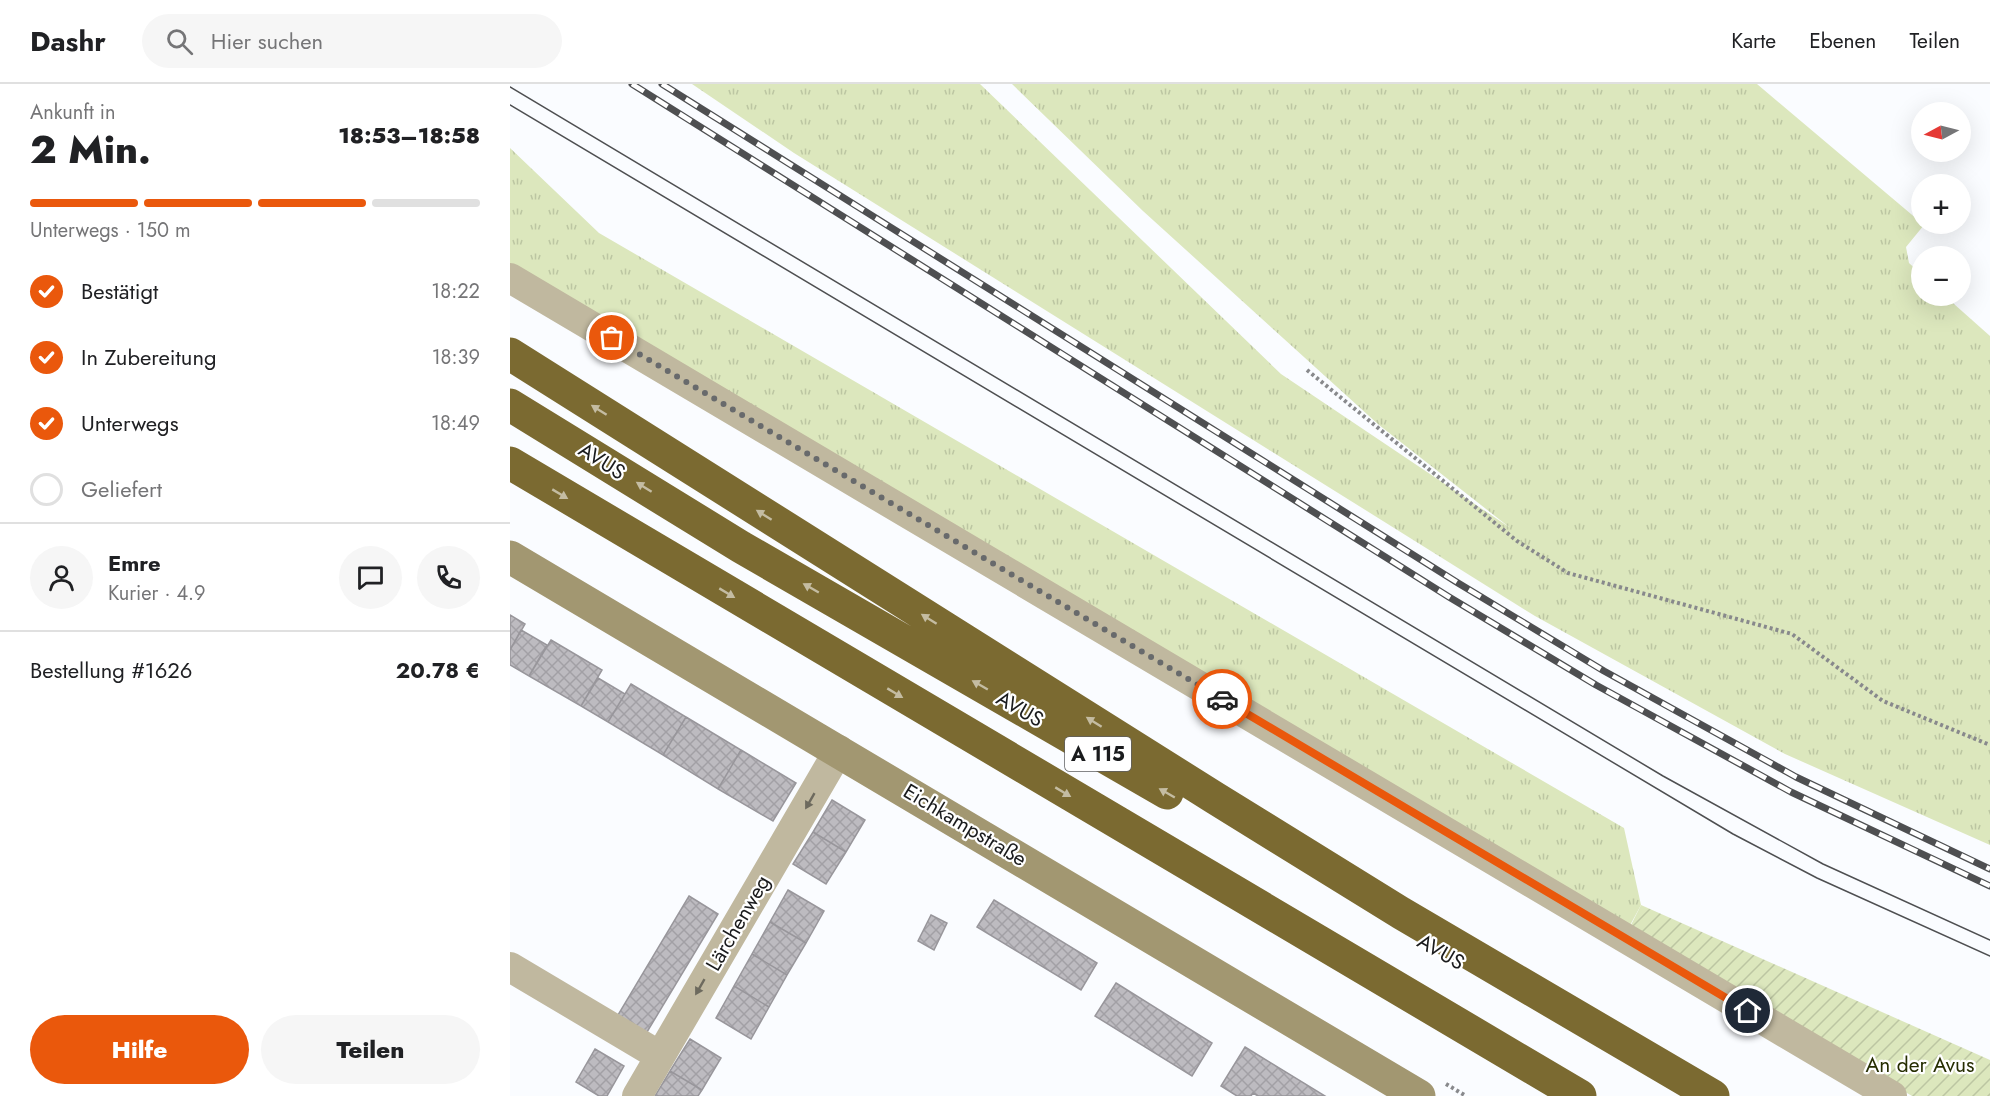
<!DOCTYPE html>
<html lang="de">
<head>
<meta charset="utf-8">
<style>
	:root { --surface:#fff; --page:#f6f6f6; --text:#202124; --muted:#757577; --line:#e0e0e0; --accent:#ea580c }
	body { margin:0; font-family:Jost,sans-serif; background:var(--page); color:var(--text); height:100vh; display:flex; flex-direction:column; font-size:22px; white-space:nowrap }
	* { box-sizing:border-box; margin:0 }
	p { font-size:20px; color:var(--muted) }
	.icon { flex:none; width:33px; height:33px; fill:none; stroke:currentColor; stroke-width:2; stroke-linecap:round; stroke-linejoin:round }
	.map { position:relative; flex:1; overflow:hidden }
	.sheet { display:flex; flex-direction:column; background:var(--surface); width:510px }
	.sheet>* { flex:none }
	.needle { width:39px; rotate:263deg }
	.controls { position:absolute; left:1401px; top:18px; display:grid; gap:12px }
	.controls a { display:grid; place-items:center; width:60px; height:60px; border-radius:50%; background:var(--surface); box-shadow:0 6px 24px #0002; font-size:30px }
	.pin { position:absolute; display:grid; place-items:center; width:51px; height:51px; color:#fff; margin:-26px; border:3px solid #fff; border-radius:50%; box-shadow:0 2px 6px #0007 }
	.courier { position:absolute; display:grid; place-items:center; width:60px; height:60px; margin:-30px; border:4px solid #ea580c; border-radius:50%; background:#fff; color:#222; box-shadow:0 2px 8px #0007 }
	.head em { font-style:normal; font-weight:800 }
	.head div { display:flex; flex-direction:column-reverse }
	.head { display:flex; align-items:center; justify-content:space-between; height:102px; padding:0 30px }
	h1 { font-size:39px; font-weight:800; line-height:45px }
	.bar { display:grid; grid-template-columns:repeat(4,1fr); gap:9px 6px; align-content:center; height:72px; padding:0 30px }
	.bar i { height:8px; border-radius:4px; background:var(--line) }
	.bar .current { background:var(--accent) }
	.bar p { grid-column:span 4 }
	.line { display:flex; align-items:center; gap:15px; padding:0 30px; border-top:2px solid var(--line) }
	.line div { flex:1 }
	.round { display:grid; place-items:center; flex:none; width:63px; height:63px; border-radius:32px; background:var(--page) }
	ol { padding:0 30px; list-style:none }
	li { display:flex; align-items:center; gap:18px; height:66px }
	li p { margin-inline-start:auto }
	li .icon { padding:6px; border-radius:50%; background:var(--accent); color:#fff; stroke-width:4 }
	li:last-child { color:var(--muted) }
	li i { width:33px; height:33px; border:3px solid var(--line); border-radius:50% }
	.primary-button { display:flex; gap:12px; margin-top:auto; padding:12px 30px }
	.primary-button a { flex:1; height:69px; border-radius:36px; background:var(--accent); color:#fff; font-size:24px; font-weight:800; line-height:69px; text-align:center }
	.primary-button a+a { background:var(--page); color:var(--text) }
	header { display:flex; align-items:center; gap:36px; box-sizing:border-box; height:84px; padding:0 30px; background:var(--surface); border-bottom:2px solid var(--line) }
	header strong { font-size:28px }
	nav { display:flex; gap:33px; margin-inline-start:auto; font-size:21px }
	.search { width:420px; height:54px; background:var(--page); display:flex; align-items:center; gap:15px; box-sizing:border-box; padding:0 21px; border-radius:33px; color:var(--muted); font-size:22px }
	main { display:flex; flex:1; min-height:0 }
	.map>svg:first-child { display:block }
	.grass { fill:url(#grass-tufts) }
	.garden { fill:url(#garden-furrows) }
	.building { fill:url(#building-cross-hatch); stroke:#98969b; stroke-width:1.5 }
	.lines { fill:none; stroke-linecap:round; stroke-linejoin:round }
	.path { stroke:#88898c; stroke-width:4; stroke-dasharray:3 3; stroke-linecap:butt }
	.street { stroke:#c0b89f; stroke-width:30 }
	.secondary { stroke:#a29771; stroke-width:33 }
	.highway { stroke:#7b6a31; stroke-width:33 }
	.tram { stroke:#4e4f51; stroke-width:1.5 }
	.rail-casing { stroke:#4e4f51; stroke-width:7 }
	.rail { stroke:#fff; stroke-width:4.5; stroke-dasharray:14; stroke-linecap:butt }
	.oneway { fill:#c4bca2 }
	.oneway2 { fill:#6d6a5e }
	.done { stroke:#686a6c; stroke-width:6; stroke-dasharray:0 10.8 }
	.route { stroke:#ea580c; stroke-width:8 }
	.labels { text-anchor:middle; dominant-baseline:central; stroke-width:4.5; stroke-linejoin:round; paint-order:stroke }
	.shield { fill:#fff; stroke:#5f5f61; stroke-width:1.5 }
	.shield-label { font-size:20px; font-weight:bold; fill:#1a1b1d }
	.street-label { font-size:21px; fill:#1a1b1d; stroke:#fff }
	.park-label { font-size:21px; fill:#262e02; stroke:#fff }
</style>
</head>
<body>
<header>
<strong>Dashr</strong>
<div class="search"><svg class="icon" aria-label="search" viewBox="0 0 24 24"><circle cx="10" cy="10" r="6"/><path d="M15 15l6 6"/></svg>Hier suchen</div>
<nav><a>Karte</a><a>Ebenen</a><a>Teilen</a></nav>
</header>
<main>
<section class="sheet">
<div class="head"><div><h1>2 Min.</h1><p>Ankunft in</p></div><em>18:53–18:58</em></div>
<div class="bar"><i class="current"></i><i class="current"></i><i class="current"></i><i></i><p>Unterwegs · 150 m</p></div>
<ol>
<li><svg class="icon" aria-label="check" viewBox="0 0 24 24"><path d="M5 12l5 5 9-10"/></svg>Bestätigt<p>18:22</p></li>
<li><svg class="icon" aria-label="check" viewBox="0 0 24 24"><path d="M5 12l5 5 9-10"/></svg>In Zubereitung<p>18:39</p></li>
<li><svg class="icon" aria-label="check" viewBox="0 0 24 24"><path d="M5 12l5 5 9-10"/></svg>Unterwegs<p>18:49</p></li>
<li><i></i>Geliefert</li>
</ol>
<div class="line" style="height:108px"><a class="round"><svg class="icon" aria-label="person" viewBox="0 0 24 24"><circle cx="12" cy="8" r="4"/><path d="M4 21q1-7 8-7t8 7"/></svg></a><div><b>Emre</b><p>Kurier · 4.9</p></div><a class="round"><svg class="icon" aria-label="chat" viewBox="0 0 24 24"><path d="M4 5h16v11H9l-5 4z"/></svg></a><a class="round"><svg class="icon" aria-label="phone" viewBox="0 0 24 24"><path d="M5 4h4l2 5-3 2q2 4 5 5l2-3 5 2v4C11 20 4 13 5 4z"/></svg></a></div>
<div class="line" style="height:78px"><div>Bestellung #1626</div><b>20.78 €</b></div>
<div class="primary-button"><a>Hilfe</a><a>Teilen</a></div>
</section>
<div class="map">
<svg width="1480" height="1012" viewBox="0 0 1480 1012">
	<defs>
		<pattern id="grass-tufts" width="24" height="20" patternUnits="userSpaceOnUse" patternTransform="scale(1.5)"><rect width="24" height="20" fill="#dce7bd"/><path d="M3 7l-1-3M5 7V3M7 7l1-3M15 17l-1-3M17 17v-4M19 17l1-3" fill="none" stroke="#bcc6a2"/></pattern>
		<pattern id="garden-furrows" width="10" height="10" patternUnits="userSpaceOnUse" patternTransform="scale(1.5)"><rect width="10" height="10" fill="#dce7bd"/><path d="M-1 1l2-2M0 10L10 0M9 11l2-2" fill="none" stroke="#bcc6a2"/></pattern>
		<pattern id="building-cross-hatch" width="8" height="8" patternUnits="userSpaceOnUse" patternTransform="scale(1.5)"><rect width="8" height="8" fill="#bdbbc0"/><path d="M0 0l8 8M0 8l8-8" fill="none" stroke="#a2a0a5"/></pattern>
	</defs>
	<rect width="100%" height="100%" fill="#fafcff"/>
	<path class="grass" d="M182,0H470L771,290L999,443L869,341L633,127L502,0H1247L1414,141L1396,163L1399,179L1411,190L1412,212H1435L1480,252V761L1275,670L1025,532L284,69Z
		M0,64L89,149L1114,744L1131,821L1118,845L0,184Z"/>
	<path class="garden" d="M1131,821L1480,976V1012H1402L1119,845Z"/>
	<path class="building" d="M0,531L15,540L0,566Z
		M11,546L37,561L19,592L0,581V566Z
		M41,556L92,586L71,622L19,592Z
		M88,594L115,610L98,638L71,622Z
		M121,600L176,633L153,671L98,638Z
		M176,633L231,666L208,705L153,671Z
		M231,666L286,699L263,737L208,705Z
		M322,716L355,736L336,768L303,748Z
		M303,748L336,768L316,800L283,780Z
		M278,806L314,827L296,859L260,838Z
		M179,812L208,830L134,953L105,936Z
		M484,816L587,879L571,906L467,843Z
		M421,831L437,839L424,866L408,857Z
		M260,838L296,859L277,891L242,870Z
		M242,870L277,891L259,923L224,902Z
		M606,899L702,959L682,992L585,932Z
		M224,902L259,923L241,955L206,934Z
		M180,955L211,974L192,1006L160,987Z
		M735,963L815,1012H748L743,1009L741,1012H727L711,1002Z
		M85,965L114,982L97,1012H89L66,998Z
		M160,987L192,1006L188,1012H145Z"/>
	<g class="lines">
		<path class="path" d="M797,286L1007,457L1058,489L1282,550L1373,617L1480,661
			M936,1000L956,1012"/>
		<path class="street" d="M0,194L1382,1012
			M0,883L150,972
			M127,1012L329,666"/>
		<path class="secondary" d="M0,473L909,1012"/>
		<path class="highway" d="M0,270L705,714L891,829L1203,1012
			M0,321L231,463L657,709
			M0,379L1070,1012"/>
		<path class="tram" d="M0,3L1153,692L1313,780L1480,856
			M0,21L1223,750L1307,794L1480,872"/>
		<g class="rail-casing">
			<path id="rail" d="M122,0L939,513L1086,601L1281,708L1480,802
				M152,0L948,499L1094,587L1286,693L1480,785"/>
		</g>
		<use href="#rail" class="rail"/>
	</g>
	<defs><path id="oneway-solid" d="M-6-.8H1V-3.2L6.5 0L1 3.2V.8H-6Z" transform="scale(1.5)"/></defs>
	<g class="oneway">
		<use href="#oneway-solid" transform="translate(89 326) rotate(-148)"/>
		<use href="#oneway-solid" transform="translate(134 403) rotate(-148)"/>
		<use href="#oneway-solid" transform="translate(50 410) rotate(31)"/>
		<use href="#oneway-solid" transform="translate(254 431) rotate(-148)"/>
		<use href="#oneway-solid" transform="translate(301 504) rotate(-150)"/>
		<use href="#oneway-solid" transform="translate(217 509) rotate(31)"/>
		<use href="#oneway-solid" transform="translate(419 535) rotate(-148)"/>
		<use href="#oneway-solid" transform="translate(470 601) rotate(-150)"/>
		<use href="#oneway-solid" transform="translate(385 609) rotate(31)"/>
		<use href="#oneway-solid" transform="translate(584 638) rotate(-148)"/>
		<use href="#oneway-solid" transform="translate(553 708) rotate(31)"/>
		<use href="#oneway-solid" transform="translate(657 709) rotate(-150)"/>
	</g>
	<g class="oneway2">
		<use href="#oneway-solid" transform="translate(300 717) rotate(120)"/>
		<use href="#oneway-solid" transform="translate(190 903) rotate(120)"/>
	</g>
	<g class="lines">
		<path class="done" d="M102,254L712,615"/>
		<path class="route" d="M712,615L1238,927"/>
	</g>
	<g class="labels">
		<rect class="shield" x="555" y="653" width="66" height="34" rx="4.5"/>
		<g class="shield-label">
			<text x="588" y="670">A 115</text>
		</g>
		<g class="street-label">
			<text transform="translate(92 377) rotate(32)">AVUS</text>
			<text transform="translate(510 625) rotate(30)">AVUS</text>
			<text transform="translate(455 741) rotate(31)">Eichkampstraße</text>
			<text transform="translate(228 839) rotate(-60)">Lärchenweg</text>
			<text transform="translate(931 868) rotate(30)">AVUS</text>
		</g>
		<g class="park-label">
			<text x="1410" y="981">An der Avus</text>
		</g>
	</g>
</svg>
<div class="controls">
<a><svg class="needle" viewBox="-14 -14 28 28"><path d="M0-13l5 13h-10z" fill="#e53935"/><path d="M0 13l5-13h-10z" fill="#757577"/></svg></a>
<a>+</a>
<a>−</a>
</div>
<div class="pin" style="left:102px;top:254px;background:#ea580c"><svg class="icon" aria-label="bag" viewBox="0 0 24 24"><path d="M5 8h14l-1 12H6zM9 8a3 3 0 0 1 6 0"/></svg></div>
<div class="pin" style="left:1238px;top:927px;background:#1f2937"><svg class="icon" aria-label="home" viewBox="0 0 24 24"><path d="M3 11l9-7 9 7M6 9v11h12V9"/></svg></div>
<div class="courier" style="left:712px;top:615px"><svg class="icon" aria-label="car" viewBox="0 0 24 24"><path d="M5 17H2v-5l4-1 3-4h7l3 4 3 1v5h-3M9 17h6M6 11h13"/><circle cx="7" cy="17" r="2"/><circle cx="17" cy="17" r="2"/></svg></div>
</div>
</main>
</body>
</html>
